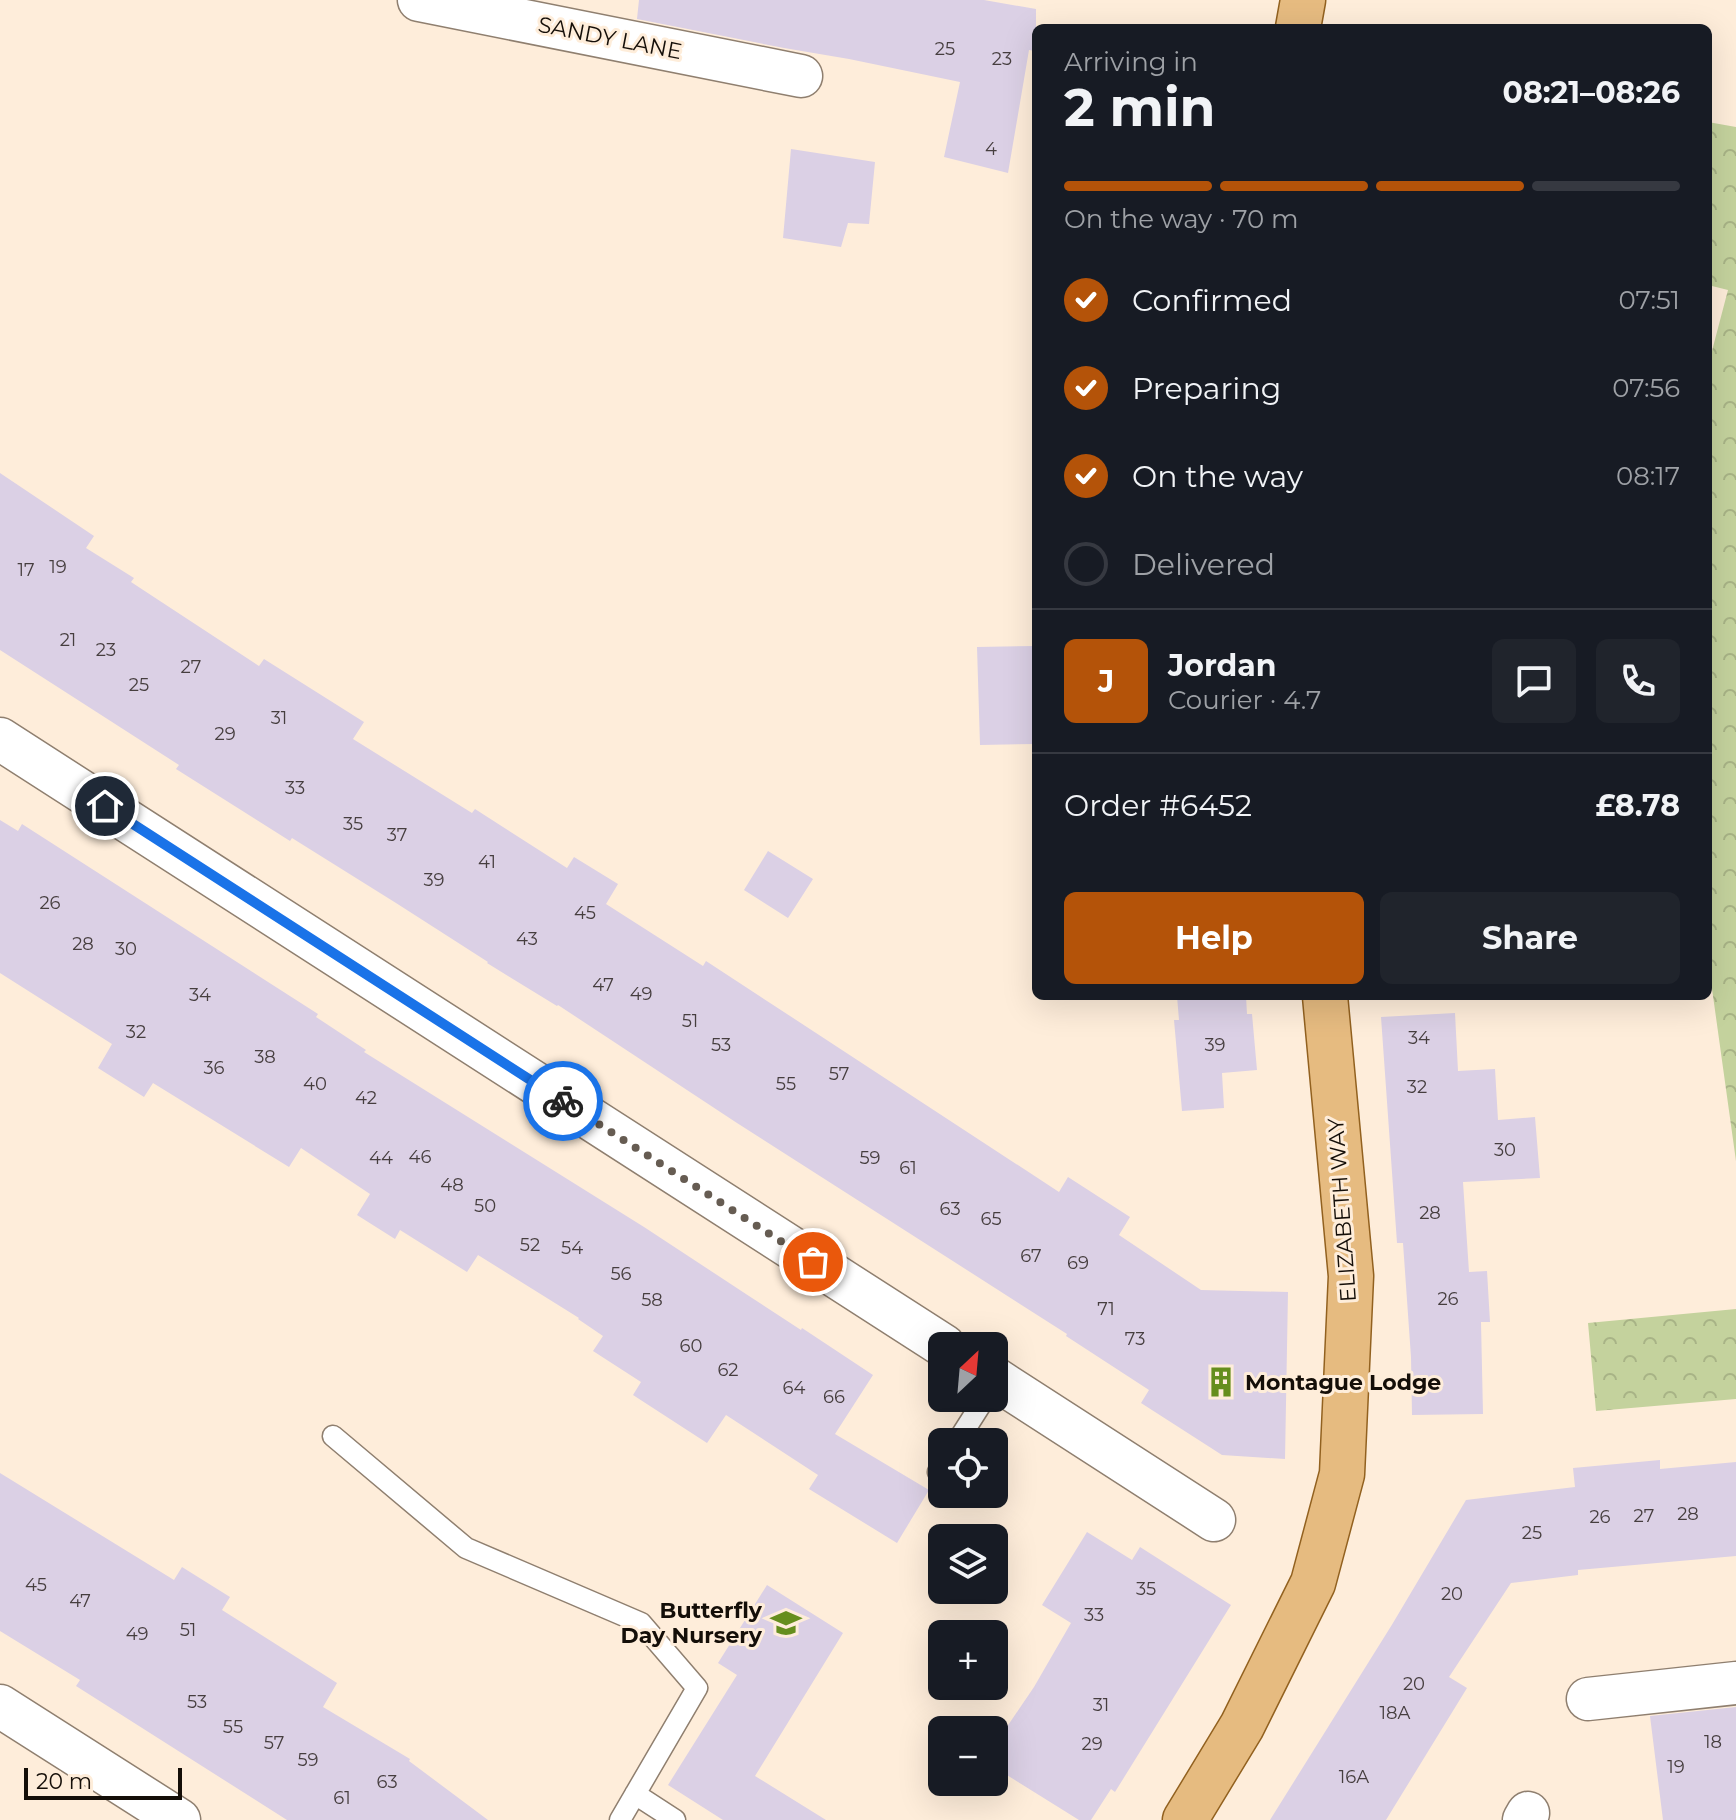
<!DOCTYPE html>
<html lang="en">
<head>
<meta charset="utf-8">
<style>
	:root { --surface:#171b24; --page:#20242c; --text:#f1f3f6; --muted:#9ea1a6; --line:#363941; --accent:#b45309 }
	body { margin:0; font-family:Montserrat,sans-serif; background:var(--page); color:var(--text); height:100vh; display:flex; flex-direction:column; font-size:30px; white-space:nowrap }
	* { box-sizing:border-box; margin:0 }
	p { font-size:26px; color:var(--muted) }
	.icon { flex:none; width:44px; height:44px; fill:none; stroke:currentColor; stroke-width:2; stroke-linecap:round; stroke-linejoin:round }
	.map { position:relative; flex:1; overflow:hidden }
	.side { position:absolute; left:1032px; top:24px; width:680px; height:976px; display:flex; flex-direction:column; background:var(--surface); border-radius:12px; box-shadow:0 8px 32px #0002 }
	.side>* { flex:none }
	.needle { width:52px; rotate:26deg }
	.buttons { position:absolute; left:928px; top:1332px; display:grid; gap:16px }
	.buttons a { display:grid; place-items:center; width:80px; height:80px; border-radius:12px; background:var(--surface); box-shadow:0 8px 32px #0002; font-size:40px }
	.scale { position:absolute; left:24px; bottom:20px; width:158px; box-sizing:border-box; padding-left:8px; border:4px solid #140e08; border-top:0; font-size:22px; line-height:28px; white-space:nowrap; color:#140e08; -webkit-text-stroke:6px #feedda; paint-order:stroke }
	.pin { position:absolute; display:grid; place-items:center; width:68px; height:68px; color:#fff; margin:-34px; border:4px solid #fff; border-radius:50%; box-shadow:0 2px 8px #0007 }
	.courier { position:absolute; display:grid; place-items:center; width:80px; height:80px; margin:-40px; border:6px solid #1a73e8; border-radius:50%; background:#fff; color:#222; box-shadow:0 2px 10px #0007 }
	.head em { font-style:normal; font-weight:700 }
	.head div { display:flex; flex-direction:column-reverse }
	.head { display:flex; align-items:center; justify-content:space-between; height:136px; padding:0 32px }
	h1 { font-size:52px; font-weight:700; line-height:60px }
	.bar { display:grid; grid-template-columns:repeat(4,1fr); gap:12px 8px; align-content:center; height:96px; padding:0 32px }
	.bar i { height:10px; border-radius:6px; background:var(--line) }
	.bar .on { background:var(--accent) }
	.bar p { grid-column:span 4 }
	.line { display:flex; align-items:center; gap:20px; padding:0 32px; border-top:2px solid var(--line) }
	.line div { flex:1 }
	.round { display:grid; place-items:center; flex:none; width:84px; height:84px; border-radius:12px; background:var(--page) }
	ol { padding:0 32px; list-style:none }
	li { display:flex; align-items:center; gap:24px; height:88px }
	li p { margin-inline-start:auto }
	li .icon { padding:8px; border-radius:50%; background:var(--accent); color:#fff; stroke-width:4 }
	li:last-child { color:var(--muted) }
	li i { width:44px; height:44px; border:4px solid var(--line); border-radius:50% }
	.cta { display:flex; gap:16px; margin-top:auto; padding:16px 32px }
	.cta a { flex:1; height:92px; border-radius:12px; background:var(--accent); color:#fff; font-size:32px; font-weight:700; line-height:92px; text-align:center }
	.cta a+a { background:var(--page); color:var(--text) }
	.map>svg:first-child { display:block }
	.forest { fill:url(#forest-crowns) }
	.building { fill:#dbd0e5 }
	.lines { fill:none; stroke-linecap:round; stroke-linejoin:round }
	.service-casing { stroke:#8f7f6f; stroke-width:23 }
	.minor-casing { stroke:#8f7f6f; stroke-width:45 }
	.primary-casing { stroke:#92611f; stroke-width:47 }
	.service { stroke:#fff; stroke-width:20 }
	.minor { stroke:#fff; stroke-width:42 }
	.primary { stroke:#e6bb80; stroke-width:44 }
	.done { stroke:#665c52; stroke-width:8; stroke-dasharray:0 14.4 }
	.route { stroke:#1a73e8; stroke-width:10 }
	.labels { text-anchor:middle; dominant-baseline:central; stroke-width:6; stroke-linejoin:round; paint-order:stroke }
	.number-label { font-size:18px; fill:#463e3f }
	.street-label { font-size:22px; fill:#140e08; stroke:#feedda }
	.poi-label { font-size:22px; font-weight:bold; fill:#140e08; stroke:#feedda; text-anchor:start }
</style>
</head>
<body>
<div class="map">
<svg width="1736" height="1820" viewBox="0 0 1736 1820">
	<defs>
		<pattern id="forest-crowns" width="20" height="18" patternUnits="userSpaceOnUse" patternTransform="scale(2)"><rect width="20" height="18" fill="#c4d29d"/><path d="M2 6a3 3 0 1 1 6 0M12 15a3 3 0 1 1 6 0" fill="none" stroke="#a8b386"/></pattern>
	</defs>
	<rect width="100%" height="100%" fill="#feedda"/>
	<path class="forest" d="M1708,122L1736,127V1161L1708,960V366L1728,290L1708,285Z
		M1736,1309V1399L1596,1411L1588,1323Z"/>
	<path class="building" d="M639,0H984L1036,9V51L1029,50L1008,173L944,157L960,82L849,59L784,48L637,19Z
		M791,149L875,162L869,224L848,223L841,247L783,238Z
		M0,473L94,536L86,548L134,578L131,582L259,666L264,659L364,722L353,739L472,813L475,809L567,868L574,857L618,884L606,904L703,966L706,961L1059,1192L1068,1177L1130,1217L1119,1235L1201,1290L1288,1292L1285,1459L1222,1455L1141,1403L1149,1390L1066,1336L1067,1334L737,1123L558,1005L557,1006L487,963L488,962L396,903L292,838L290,841L176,769L179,765L0,650Z
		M1036,646V744L980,745L977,647Z
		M0,820L18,831L22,824L318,1014L316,1017L366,1050L364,1052L644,1227L749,1296L801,1330L802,1328L873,1375L835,1434L929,1490L897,1543L809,1489L818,1475L726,1415L707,1443L633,1395L641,1382L593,1351L603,1336L578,1319L579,1318L478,1255L467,1272L400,1230L395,1239L357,1215L370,1194L301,1148L289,1167L153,1083L144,1097L98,1068L112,1044L0,973Z
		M768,851L813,879L788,918L744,890Z
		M1177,996H1246L1247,1014H1252L1257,1070L1222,1073L1224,1108L1182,1111L1174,1020H1179Z
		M1455,1013L1458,1071L1495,1069L1498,1120L1535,1117L1540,1178L1463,1182L1469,1272L1487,1271L1490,1322H1481L1483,1414L1412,1415L1411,1357L1403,1243H1397L1381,1017Z
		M1660,1460V1469L1736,1462V1556L1578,1570V1575L1511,1583L1449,1677L1467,1688L1386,1820H1270L1393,1623L1466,1500L1575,1487L1573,1468Z
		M0,1473L174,1580L182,1567L230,1597L222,1610L337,1683L323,1707L410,1759L409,1761L488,1820H287L76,1686L80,1680L0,1631Z
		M1087,1532L1132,1560L1140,1547L1231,1605L1115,1792L1111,1789L1091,1820H1079L994,1767V1746L1034,1687L1071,1623L1042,1605Z
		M767,1585L843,1633L755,1776L826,1820H723L668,1785L737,1675L718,1663Z
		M1736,1707V1820H1663L1650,1716Z"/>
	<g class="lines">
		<g class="service-casing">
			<path id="service" d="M333,1436L466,1548L641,1623L697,1688L620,1820
				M957,1442L985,1398
				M938,1472L942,1465
				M635,1794L675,1820"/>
		</g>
		<g class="minor-casing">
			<path id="minor" d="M419,0L801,76
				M0,739L944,1346
				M994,1378L1214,1520
				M1588,1699L1736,1683
				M0,1706L179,1820
				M1524,1820L1528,1813"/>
		</g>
		<g class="primary-casing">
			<path id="primary" d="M1298,28L1303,0
				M1185,1820L1242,1726L1313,1583L1342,1474L1351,1276L1325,996"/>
		</g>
		<use href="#service" class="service"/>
		<use href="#minor" class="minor"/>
		<use href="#primary" class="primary"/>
	</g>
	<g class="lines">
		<path class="done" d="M563,1101L813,1262"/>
		<path class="route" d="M105,806L563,1101"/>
	</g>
	<defs>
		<g id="building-bare" transform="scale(2.4)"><path d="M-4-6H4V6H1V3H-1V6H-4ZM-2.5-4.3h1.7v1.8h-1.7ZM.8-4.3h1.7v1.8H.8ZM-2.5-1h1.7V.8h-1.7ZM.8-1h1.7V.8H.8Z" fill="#658e1d" stroke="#feedda" stroke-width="2.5" paint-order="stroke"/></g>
		<g id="school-bare" transform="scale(2.4)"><path d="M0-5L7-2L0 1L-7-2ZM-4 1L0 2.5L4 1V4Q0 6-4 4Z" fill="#658e1d" stroke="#feedda" stroke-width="2.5" paint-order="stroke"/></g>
	</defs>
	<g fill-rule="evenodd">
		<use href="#building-bare" x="1221" y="1382"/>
		<use href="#school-bare" x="786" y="1623"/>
	</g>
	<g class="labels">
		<g class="number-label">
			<text x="945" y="49">25</text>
			<text x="1002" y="59">23</text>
			<text x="991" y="149">4</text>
			<text x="58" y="567">19</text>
			<text x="26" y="570">17</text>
			<text x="68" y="640">21</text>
			<text x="106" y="650">23</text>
			<text x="191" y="667">27</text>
			<text x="139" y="685">25</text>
			<text x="279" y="718">31</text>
			<text x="225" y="734">29</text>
			<text x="295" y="788">33</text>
			<text x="353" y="824">35</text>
			<text x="397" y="835">37</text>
			<text x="487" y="862">41</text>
			<text x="434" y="880">39</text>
			<text x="50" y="903">26</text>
			<text x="585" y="913">45</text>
			<text x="527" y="939">43</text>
			<text x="83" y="944">28</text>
			<text x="126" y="949">30</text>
			<text x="603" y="985">47</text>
			<text x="641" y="994">49</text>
			<text x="200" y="995">34</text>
			<text x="690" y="1021">51</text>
			<text x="136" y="1032">32</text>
			<text x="1419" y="1038">34</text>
			<text x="721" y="1045">53</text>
			<text x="1215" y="1045">39</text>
			<text x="265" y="1057">38</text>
			<text x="214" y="1068">36</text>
			<text x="839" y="1074">57</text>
			<text x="315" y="1084">40</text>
			<text x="786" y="1084">55</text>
			<text x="1417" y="1087">32</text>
			<text x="366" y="1098">42</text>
			<text x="1505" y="1150">30</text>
			<text x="420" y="1157">46</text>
			<text x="381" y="1158">44</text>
			<text x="870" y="1158">59</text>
			<text x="908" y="1168">61</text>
			<text x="452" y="1185">48</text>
			<text x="485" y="1206">50</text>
			<text x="950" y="1209">63</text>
			<text x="1430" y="1213">28</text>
			<text x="991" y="1219">65</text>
			<text x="530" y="1245">52</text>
			<text x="572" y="1248">54</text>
			<text x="1031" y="1256">67</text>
			<text x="1078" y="1263">69</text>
			<text x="621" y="1274">56</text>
			<text x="1448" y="1299">26</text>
			<text x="652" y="1300">58</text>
			<text x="1106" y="1309">71</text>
			<text x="1135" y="1339">73</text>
			<text x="691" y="1346">60</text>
			<text x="728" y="1370">62</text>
			<text x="794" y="1388">64</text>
			<text x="834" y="1397">66</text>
			<text x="1688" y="1514">28</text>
			<text x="1644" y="1516">27</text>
			<text x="1600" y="1517">26</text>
			<text x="1532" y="1533">25</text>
			<text x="36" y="1585">45</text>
			<text x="1146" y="1589">35</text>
			<text x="1452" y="1594">20</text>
			<text x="80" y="1601">47</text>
			<text x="1094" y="1615">33</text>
			<text x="188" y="1630">51</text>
			<text x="137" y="1634">49</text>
			<text x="1414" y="1684">20</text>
			<text x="197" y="1702">53</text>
			<text x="1101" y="1705">31</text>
			<text x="1395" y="1713">18A</text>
			<text x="233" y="1727">55</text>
			<text x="1713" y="1742">18</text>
			<text x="274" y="1743">57</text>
			<text x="1092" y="1744">29</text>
			<text x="308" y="1760">59</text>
			<text x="1676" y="1767">19</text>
			<text x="1354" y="1777">16A</text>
			<text x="387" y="1782">63</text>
			<text x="342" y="1798">61</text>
		</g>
		<g class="street-label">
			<text transform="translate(610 38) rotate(11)">SANDY LANE</text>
			<text transform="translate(1342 1210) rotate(-94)">ELIZABETH WAY</text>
		</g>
		<g class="poi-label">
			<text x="1245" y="1382">Montague Lodge</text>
			<text x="762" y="1610" text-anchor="end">Butterfly<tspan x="762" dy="25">Day Nursery</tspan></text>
		</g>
	</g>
</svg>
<div class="buttons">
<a><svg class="needle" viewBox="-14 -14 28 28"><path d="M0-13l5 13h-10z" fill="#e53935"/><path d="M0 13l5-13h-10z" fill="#9ea1a6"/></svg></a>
<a><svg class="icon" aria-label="locate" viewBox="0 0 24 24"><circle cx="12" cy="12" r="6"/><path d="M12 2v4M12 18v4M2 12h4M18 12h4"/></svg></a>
<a><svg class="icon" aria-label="layers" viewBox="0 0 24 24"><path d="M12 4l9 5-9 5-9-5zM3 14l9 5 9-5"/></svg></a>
<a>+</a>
<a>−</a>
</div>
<div class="scale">20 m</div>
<div class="pin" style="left:813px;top:1262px;background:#ea580c"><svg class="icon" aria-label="bag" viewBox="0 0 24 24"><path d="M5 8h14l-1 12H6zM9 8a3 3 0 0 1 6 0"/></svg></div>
<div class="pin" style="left:105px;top:806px;background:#1f2937"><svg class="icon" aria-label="home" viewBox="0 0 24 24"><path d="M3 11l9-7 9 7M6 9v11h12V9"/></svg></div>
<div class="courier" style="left:563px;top:1101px"><svg class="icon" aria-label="bike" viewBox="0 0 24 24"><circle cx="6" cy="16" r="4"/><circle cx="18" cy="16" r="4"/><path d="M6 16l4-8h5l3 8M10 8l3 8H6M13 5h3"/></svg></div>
<section class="side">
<div class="head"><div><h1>2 min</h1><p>Arriving in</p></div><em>08:21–08:26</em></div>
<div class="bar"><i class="on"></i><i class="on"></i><i class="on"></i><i></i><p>On the way · 70 m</p></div>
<ol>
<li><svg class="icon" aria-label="check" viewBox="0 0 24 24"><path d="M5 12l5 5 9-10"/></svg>Confirmed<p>07:51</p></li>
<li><svg class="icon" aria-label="check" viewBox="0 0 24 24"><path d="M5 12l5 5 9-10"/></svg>Preparing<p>07:56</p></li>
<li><svg class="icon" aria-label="check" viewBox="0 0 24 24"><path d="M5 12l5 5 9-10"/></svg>On the way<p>08:17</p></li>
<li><i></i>Delivered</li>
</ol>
<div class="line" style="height:144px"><b class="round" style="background:var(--accent);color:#fff">J</b><div><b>Jordan</b><p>Courier · 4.7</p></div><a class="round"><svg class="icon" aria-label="chat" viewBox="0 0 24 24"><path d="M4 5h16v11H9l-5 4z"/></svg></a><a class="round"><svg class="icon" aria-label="phone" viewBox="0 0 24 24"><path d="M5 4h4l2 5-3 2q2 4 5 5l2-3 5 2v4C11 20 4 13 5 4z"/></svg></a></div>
<div class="line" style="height:104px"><div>Order #6452</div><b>£8.78</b></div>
<div class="cta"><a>Help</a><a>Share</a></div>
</section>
</div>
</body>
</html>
